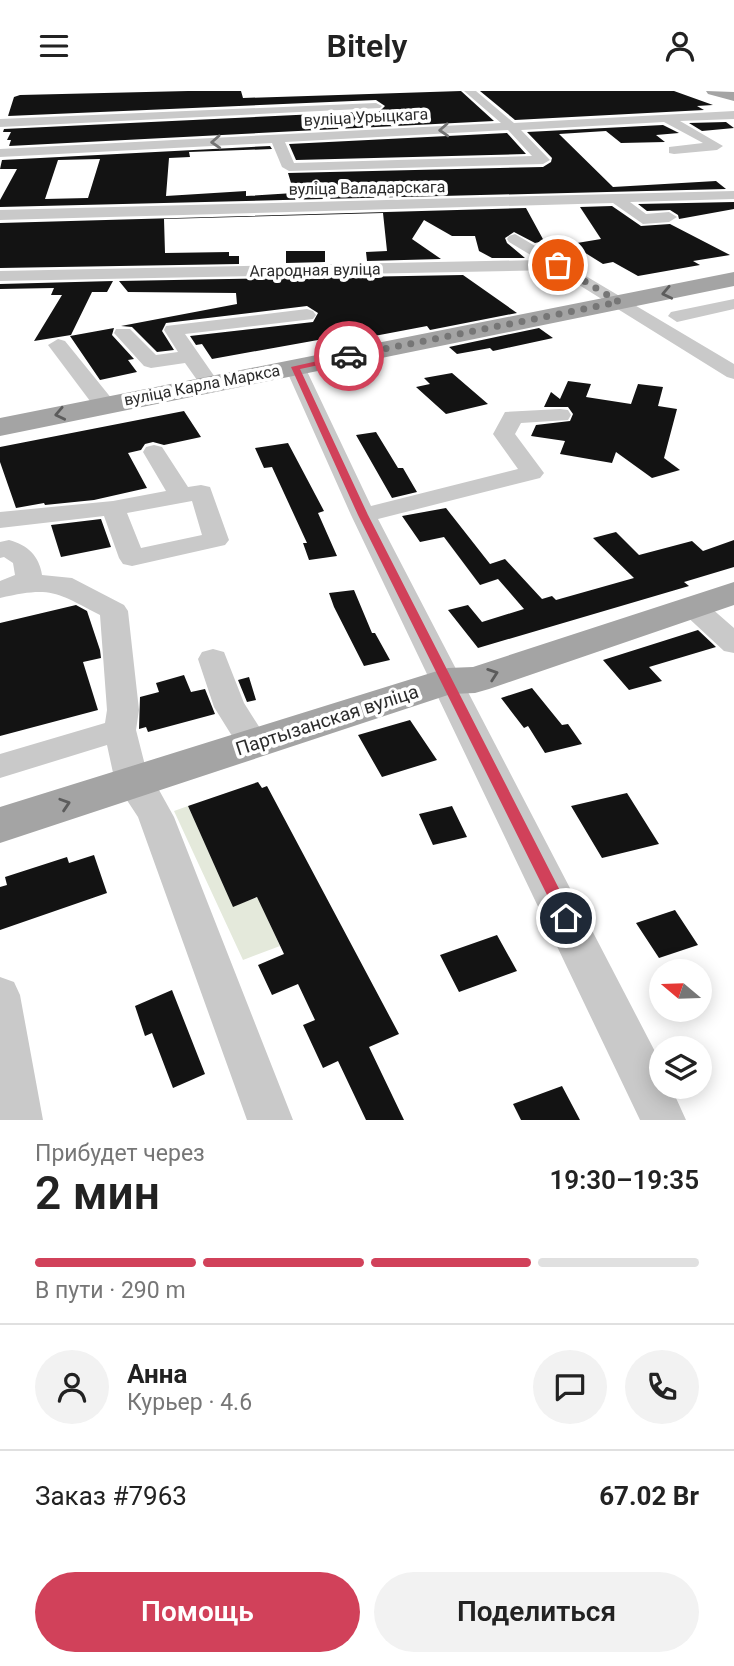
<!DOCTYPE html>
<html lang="ru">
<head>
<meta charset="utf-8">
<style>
	:root { --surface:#fff; --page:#f2f2f2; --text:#222; --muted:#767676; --line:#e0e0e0; --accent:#d1415a }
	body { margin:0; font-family:Roboto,sans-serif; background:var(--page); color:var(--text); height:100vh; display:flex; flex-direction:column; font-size:26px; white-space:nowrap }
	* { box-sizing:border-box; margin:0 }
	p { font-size:23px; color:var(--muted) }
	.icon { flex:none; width:38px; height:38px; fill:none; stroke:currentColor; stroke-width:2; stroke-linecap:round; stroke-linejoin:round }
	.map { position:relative; height:1029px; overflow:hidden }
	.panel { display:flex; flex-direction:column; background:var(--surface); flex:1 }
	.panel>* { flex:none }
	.needle { width:46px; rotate:289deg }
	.buttons { position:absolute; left:649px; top:868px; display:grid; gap:14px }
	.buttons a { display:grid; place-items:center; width:63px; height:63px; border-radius:50%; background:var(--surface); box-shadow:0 4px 18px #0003; font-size:35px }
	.pin { position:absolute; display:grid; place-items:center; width:60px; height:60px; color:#fff; margin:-30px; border:4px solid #fff; border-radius:50%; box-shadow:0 2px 7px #0007 }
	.courier { position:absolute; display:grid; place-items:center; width:70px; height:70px; margin:-35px; border:5px solid #d1415a; border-radius:50%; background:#fff; color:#222; box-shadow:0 2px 9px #0007 }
	.summary em { font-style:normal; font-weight:600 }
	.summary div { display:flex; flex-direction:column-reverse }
	.summary { display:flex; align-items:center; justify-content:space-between; height:119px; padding:0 35px }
	h1 { font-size:46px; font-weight:600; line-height:52px }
	.bar { display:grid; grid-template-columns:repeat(4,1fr); gap:10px 7px; align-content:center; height:84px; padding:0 35px }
	.bar i { height:9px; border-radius:5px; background:var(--line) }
	.bar .current { background:var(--accent) }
	.bar p { grid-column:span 4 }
	.line { display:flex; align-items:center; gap:18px; padding:0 35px; border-top:2px solid var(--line) }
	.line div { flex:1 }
	.round { display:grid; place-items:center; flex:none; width:74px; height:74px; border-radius:37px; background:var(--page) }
	.action { display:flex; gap:14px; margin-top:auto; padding:14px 35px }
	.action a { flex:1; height:80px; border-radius:42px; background:var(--accent); color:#fff; font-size:28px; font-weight:600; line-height:80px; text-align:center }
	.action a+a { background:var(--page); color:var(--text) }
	header { display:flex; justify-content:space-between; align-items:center; height:91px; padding:0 35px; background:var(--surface); font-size:32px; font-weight:600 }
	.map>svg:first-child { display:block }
	.green { fill:#e4e9db }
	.building { fill:#131313; fill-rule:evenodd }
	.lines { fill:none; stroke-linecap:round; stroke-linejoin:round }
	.minor { fill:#c9c9c9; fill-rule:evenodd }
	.major { fill:#a4a4a4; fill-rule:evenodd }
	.oneway { stroke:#737373 }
	.oneway2 { stroke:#5c5c5c }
	.route { fill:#d1415a }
	.done { stroke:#767676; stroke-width:7; stroke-dasharray:0 12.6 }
	.labels { text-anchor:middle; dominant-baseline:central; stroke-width:7; stroke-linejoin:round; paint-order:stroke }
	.far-street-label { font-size:16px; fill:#2c2c2c; stroke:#fff }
	.street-label { font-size:19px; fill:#2c2c2c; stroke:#fff }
</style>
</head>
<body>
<header><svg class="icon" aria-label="menu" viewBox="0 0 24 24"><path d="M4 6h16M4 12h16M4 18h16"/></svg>Bitely<svg class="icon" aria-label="person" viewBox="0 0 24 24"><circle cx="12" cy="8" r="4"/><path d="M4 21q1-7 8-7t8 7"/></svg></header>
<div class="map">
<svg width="734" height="1029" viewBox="0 0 734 1029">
	<rect width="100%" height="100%" fill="#fff"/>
	<path class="green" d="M188,715L233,815L270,802L262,816L280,855L243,869L174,720Z"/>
	<path class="building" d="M188,0H241L243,7L461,0L494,30L9,55L11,49H7L11,41H3L4,38L380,20L385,15L376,9L8,25L14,6L20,4Z
		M480,0H674L713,14L697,15L704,19L515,29Z
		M726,31L734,37L702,40L689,32Z
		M663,34L679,42L656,44L665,51L621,52L606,40L559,43L613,96L716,90L726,98L0,116V109L17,78H0L2,69L270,55L272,58L189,61L190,66L169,67L166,105L246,100V105L294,102L288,82L543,76L551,71L552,67L527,41ZM100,68L88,107L45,108L58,69Z
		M507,42L526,63L296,69L289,53Z
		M734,111V118L679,128L678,124L670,119L647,120L638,113Z
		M612,115L641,135L670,133L730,164L693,170L700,174L638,185L613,171L603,173L571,153L601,148L580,116Z
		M526,117L544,150L535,152L514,141L505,147L507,152L525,167H492L479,160L475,145H452L424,129L412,148L441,168L367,170L366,161L387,160L383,122L164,128L165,162L229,161V165H239V173L0,177V132Z
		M286,160H325V171L286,172Z
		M463,184L517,222L430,239L427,235L369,246L368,240L212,268L202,253L196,254L190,245L313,231L318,222L307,215L166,232L162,240L174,259L157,261L132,236L121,235L237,213L236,202L128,201L119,190Z
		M113,190L107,201H92L71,244L34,250L62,204H51L54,197L0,198V193Z
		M114,237L112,244L134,268L128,269L137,281L100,289L70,245Z
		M539,237L553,247L493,260L490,257L457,263L449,256Z
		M452,282L488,313L446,323L416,296L430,293L424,287Z
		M568,290L591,293L586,306L631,313L638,293L663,296L658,315L677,318L664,367L680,379L652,387L616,361L612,372L560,363L565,350L531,345L536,334L570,330L573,323L568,316H544L551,301L560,308Z
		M184,320L201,346L164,354L153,351L145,353L141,359L128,362L147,397L94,409L45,414L44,412L16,417L0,371V356Z
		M376,341L398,377H403L417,401L392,407L356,344Z
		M288,352L324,420L318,422L337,465L309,469L303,452H307L272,376L264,377L255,357Z
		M446,417L490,473L505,468L542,508L552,505L556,509L634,487L593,447L616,441L639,464L692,450L703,460L734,449V476L684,491L689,495L478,557L448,519L468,514L482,531L524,518L498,488L480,494L444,446L420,451L402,425Z
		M101,428L111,456L61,466L51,434Z
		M354,499L372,542H375L390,569L364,575L334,516L329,502Z
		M76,514L87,520L100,559L101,567L83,571L98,619L0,645V532Z
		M698,539L716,556L649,576L662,590L629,599L603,569Z
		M184,584L191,601L205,598L215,623L148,641L146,636L139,638L140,606L159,601L156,592Z
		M249,586L256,609L247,611L238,589Z
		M532,597L562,634L568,633L582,653L545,662L528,635L524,637L501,607Z
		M410,629L437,669L382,686L358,644Z
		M258,691L262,697L267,695L399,943L369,956L404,1029H366L338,970L323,977L303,934L315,929L298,893L272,904L258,874L284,863L257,806L233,816L188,715Z
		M627,702L659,753L602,767L571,715Z
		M452,715L467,746L433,754L419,723Z
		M94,764L107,802L0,839V796L7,794L5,786L67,766L69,772Z
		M675,819L698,854L659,867L636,832Z
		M497,844L517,880L459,901L440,864Z
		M172,899L205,983L173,997L152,942L145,945L135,915Z
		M562,995L580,1029H521L513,1013Z"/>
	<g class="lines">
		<path class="minor" d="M464,0H476L514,32L734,20V28L680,30L723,55L717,59L674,63L669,62V56L703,52L664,31L521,39L550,69L543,73L289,80L282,76L272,52L0,66V58L501,32ZM508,39L532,65L294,72L285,51Z
			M376,12L382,15L380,17L0,36V28Z
			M734,100V108L630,111L646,123L669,121L677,126L669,131L643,133L613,112L0,129V119Z
			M515,143L734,273V288L727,286L555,179L0,190V180L539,169L509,151L507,148L509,145Z
			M734,208V218L677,231L668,225L671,221Z
			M307,218L313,220L316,224L313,228L185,243L219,292L216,296H202L185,272L151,277L144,275L114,242L116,238H130L156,264L178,261L164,239L166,235Z
			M58,248L65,250L112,308L115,313L112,318H96L48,254Z
			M295,270L302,272L305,276L371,415L518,378L493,343L505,321L560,318L568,319L571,324L568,329L521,332L515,343L544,382L540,387L378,428L662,974V996H671L686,1029H640L351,424L285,276L288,272Z
			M154,354L162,356L188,396L201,394L210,396L229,449L225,454L132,475L123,473L119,467L104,425L0,437V421L113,410L166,400L143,361L146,356ZM192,410L202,444L141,457L127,422Z
			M9,449C28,454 39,465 42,484L72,487L124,514L128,520L139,619L136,639L148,686L159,699L174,726L293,1029H247L138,726L115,691L107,654L0,687V663L105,632L107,619L100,524C56,501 51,495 0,507V490L15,484L13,472L4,466L0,467V451Z
			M692,506L702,509L734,537V562L724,560L682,521L678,515L682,509Z
			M213,558L224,561L244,612L270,653L266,661L254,665L242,661L214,616L198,568L202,561Z
			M0,886L14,891L20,904L43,1029H0Z"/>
		<path class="major" d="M706,0L734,1V10L708,3Z
			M734,181V195L0,345V327Z
			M734,491V514L489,598L475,602L451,603L0,752V716L434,581L448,577L473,576Z"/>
	</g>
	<defs><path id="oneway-chevron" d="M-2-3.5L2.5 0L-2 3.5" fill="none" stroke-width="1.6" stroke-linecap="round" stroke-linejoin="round" transform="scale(1.75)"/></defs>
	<g class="oneway">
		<use href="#oneway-chevron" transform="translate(444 39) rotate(177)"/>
		<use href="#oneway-chevron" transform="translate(216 51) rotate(177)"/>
	</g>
	<g class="oneway2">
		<use href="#oneway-chevron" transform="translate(667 202) rotate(168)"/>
		<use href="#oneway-chevron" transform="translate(60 323) rotate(168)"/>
		<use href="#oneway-chevron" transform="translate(493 583) rotate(-19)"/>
		<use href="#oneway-chevron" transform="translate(65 713) rotate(-18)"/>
	</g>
	<path class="route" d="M349,263L352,267L300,278L368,424L574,827L572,832H561L358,424L291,276Z"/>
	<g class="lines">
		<path class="done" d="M349,265L619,211L558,174"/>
	</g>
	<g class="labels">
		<g class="far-street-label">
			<text transform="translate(366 26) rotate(-3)">вуліца Урыцкага</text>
			<text transform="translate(367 97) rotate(-1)">вуліца Валадарскага</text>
			<text transform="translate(315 179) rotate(-1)">Агародная вуліца</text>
			<text transform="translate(202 294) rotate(-11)">вуліца Карла Маркса</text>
		</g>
		<g class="street-label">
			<text transform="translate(327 629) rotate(-18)">Партызанская вуліца</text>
		</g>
	</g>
</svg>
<div class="buttons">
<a><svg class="needle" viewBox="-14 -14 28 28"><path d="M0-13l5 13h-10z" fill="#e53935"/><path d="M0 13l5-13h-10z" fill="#767676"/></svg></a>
<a><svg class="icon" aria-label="layers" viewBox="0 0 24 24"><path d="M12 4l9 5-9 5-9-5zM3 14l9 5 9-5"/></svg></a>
</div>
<div class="pin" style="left:558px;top:174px;background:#ea580c"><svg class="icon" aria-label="bag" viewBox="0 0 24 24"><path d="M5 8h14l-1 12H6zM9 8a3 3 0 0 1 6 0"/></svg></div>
<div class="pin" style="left:566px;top:827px;background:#1f2937"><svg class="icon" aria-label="home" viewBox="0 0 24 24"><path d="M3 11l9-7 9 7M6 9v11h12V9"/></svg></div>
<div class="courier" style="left:349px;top:265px"><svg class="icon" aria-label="car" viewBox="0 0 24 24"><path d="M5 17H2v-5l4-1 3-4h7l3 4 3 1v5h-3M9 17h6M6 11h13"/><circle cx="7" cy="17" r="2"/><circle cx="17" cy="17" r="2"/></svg></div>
</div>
<section class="panel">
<div class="summary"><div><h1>2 мин</h1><p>Прибудет через</p></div><em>19:30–19:35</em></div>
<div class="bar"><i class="current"></i><i class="current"></i><i class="current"></i><i></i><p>В пути · 290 m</p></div>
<div class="line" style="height:126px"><a class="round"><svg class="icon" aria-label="person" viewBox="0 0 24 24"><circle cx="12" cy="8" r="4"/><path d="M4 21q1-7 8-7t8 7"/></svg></a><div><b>Анна</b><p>Курьер · 4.6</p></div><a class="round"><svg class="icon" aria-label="chat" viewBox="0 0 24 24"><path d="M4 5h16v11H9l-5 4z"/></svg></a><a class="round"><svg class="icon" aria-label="phone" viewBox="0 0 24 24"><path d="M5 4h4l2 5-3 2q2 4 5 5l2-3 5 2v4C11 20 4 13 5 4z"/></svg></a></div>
<div class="line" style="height:91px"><div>Заказ #7963</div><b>67.02 Br</b></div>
<div class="action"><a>Помощь</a><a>Поделиться</a></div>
</section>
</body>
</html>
